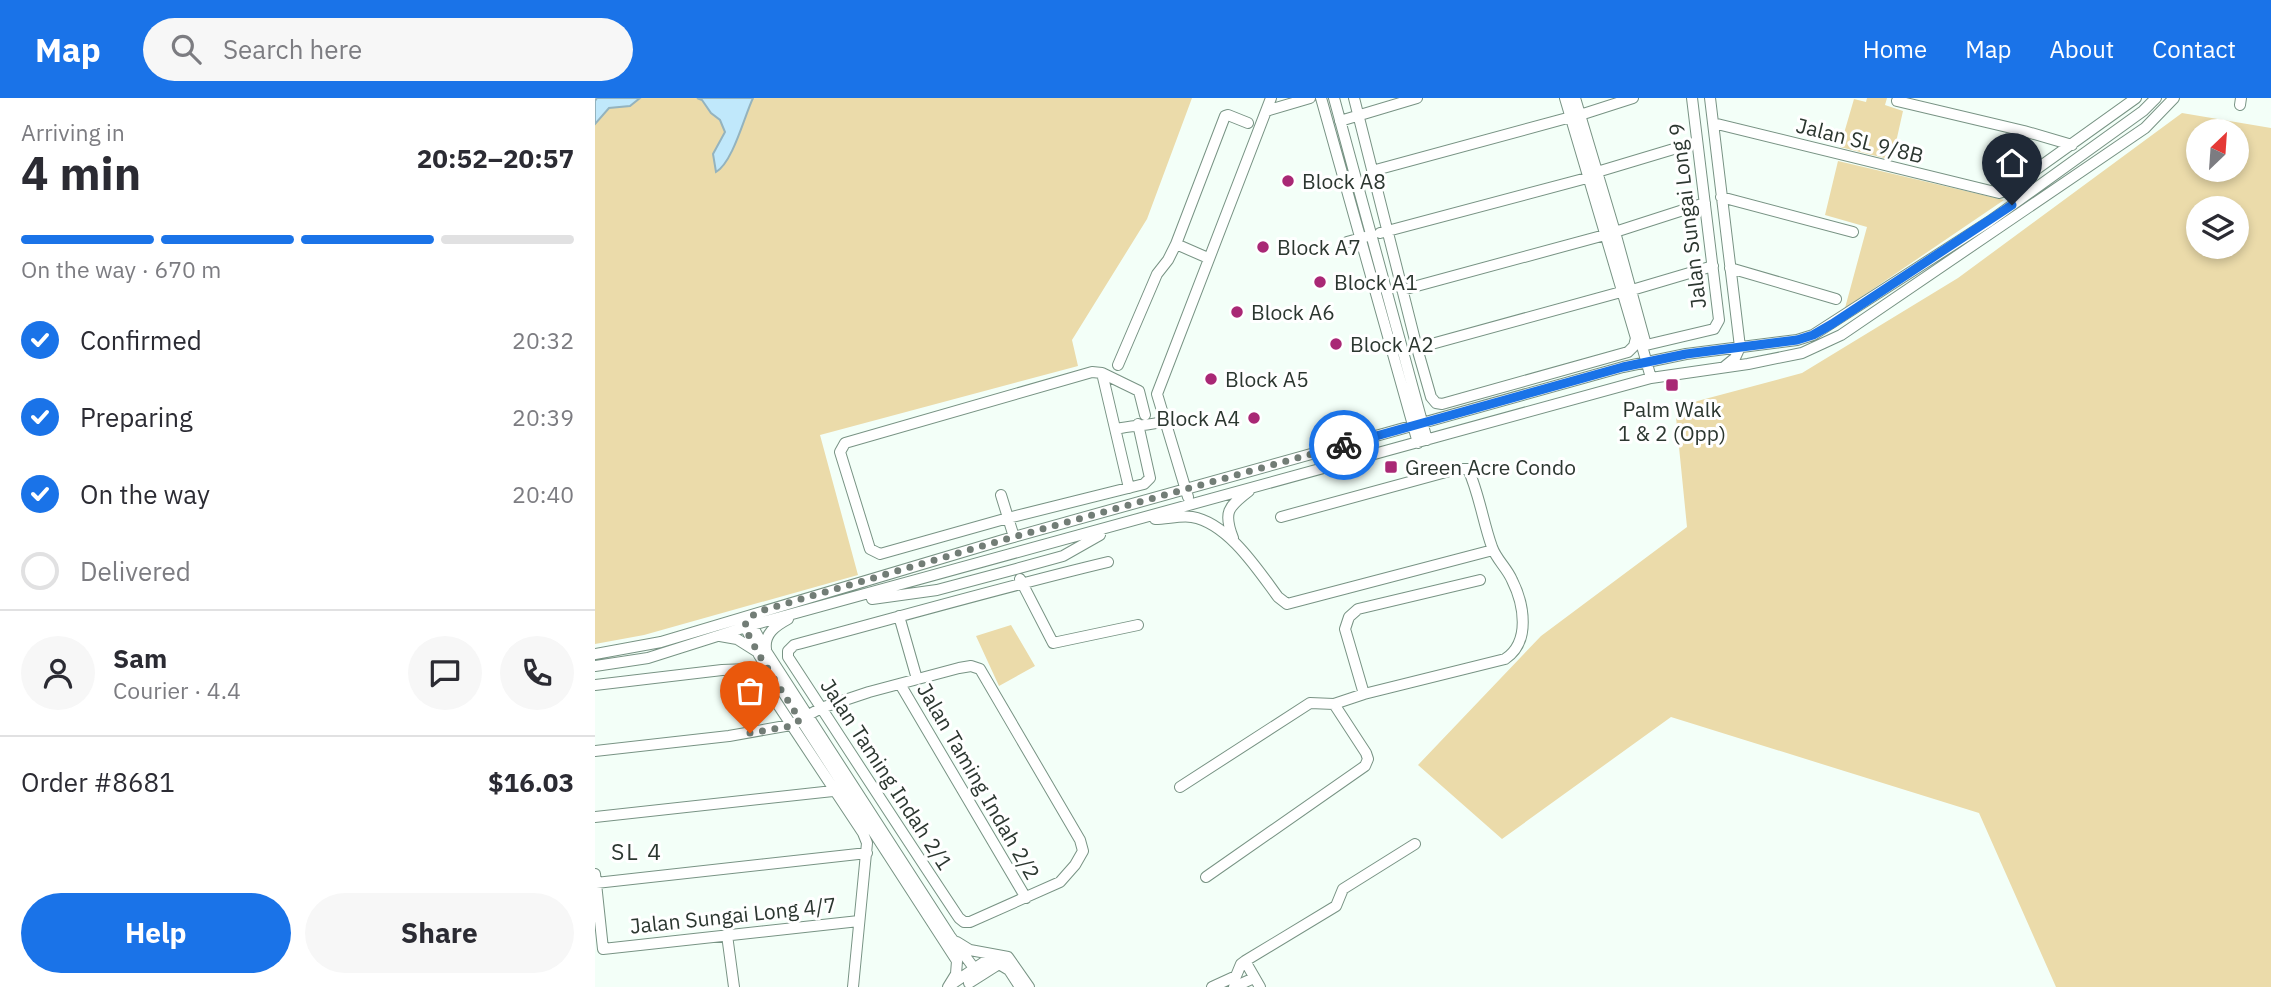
<!DOCTYPE html>
<html lang="en">
<head>
<meta charset="utf-8">
<style>
	:root { --surface:#fff; --page:#f7f7f7; --text:#2b2b33; --muted:#7c7c81; --line:#e1e1e2; --accent:#1a73e8 }
	body { margin:0; font-family:"IBM Plex Sans",sans-serif; background:var(--page); color:var(--text); height:100vh; display:flex; flex-direction:column; font-size:26px; white-space:nowrap }
	* { box-sizing:border-box; margin:0 }
	p { font-size:23px; color:var(--muted) }
	.icon { flex:none; width:38px; height:38px; fill:none; stroke:currentColor; stroke-width:2; stroke-linecap:round; stroke-linejoin:round }
	.map { position:relative; flex:1; overflow:hidden }
	.panel { display:flex; flex-direction:column; background:var(--surface); width:595px }
	.panel>* { flex:none }
	.needle { width:46px; rotate:25deg }
	.controls { position:absolute; left:1591px; top:21px; display:grid; gap:14px }
	.controls a { display:grid; place-items:center; width:63px; height:63px; border-radius:50%; background:var(--surface); box-shadow:0 4px 10px #0003; font-size:35px }
	.pin { position:absolute; display:grid; place-items:center; width:60px; height:60px; color:#fff; margin:-72px -30px; border-radius:50% 50% 50% 0; rotate:-45deg; box-shadow:0 0 7px #0007 }
	.pin .icon { rotate:45deg }
	.courier { position:absolute; display:grid; place-items:center; width:70px; height:70px; margin:-35px; border:5px solid #1a73e8; border-radius:50%; background:#fff; color:#222; box-shadow:0 2px 9px #0007 }
	.headline em { font-style:normal; font-weight:700 }
	.headline div { display:flex; flex-direction:column-reverse }
	.headline { display:flex; align-items:center; justify-content:space-between; height:119px; padding:0 21px }
	h1 { font-size:46px; font-weight:700; line-height:52px }
	.bar { display:grid; grid-template-columns:repeat(4,1fr); gap:10px 7px; align-content:center; height:84px; padding:0 21px }
	.bar i { height:9px; border-radius:5px; background:var(--line) }
	.bar .current { background:var(--accent) }
	.bar p { grid-column:span 4 }
	.line { display:flex; align-items:center; gap:18px; padding:0 21px; border-top:2px solid var(--line) }
	.line div { flex:1 }
	.round { display:grid; place-items:center; flex:none; width:74px; height:74px; border-radius:37px; background:var(--page) }
	ol { padding:0 21px; list-style:none }
	li { display:flex; align-items:center; gap:21px; height:77px }
	li p { margin-inline-start:auto }
	li .icon { padding:7px; border-radius:50%; background:var(--accent); color:#fff; stroke-width:4 }
	li:last-child { color:var(--muted) }
	li i { width:38px; height:38px; border:4px solid var(--line); border-radius:50% }
	.button { display:flex; gap:14px; margin-top:auto; padding:14px 21px }
	.button a { flex:1; height:80px; border-radius:42px; background:var(--accent); color:#fff; font-size:28px; font-weight:700; line-height:80px; text-align:center }
	.button a+a { background:var(--page); color:var(--text) }
	header { display:flex; align-items:center; gap:42px; box-sizing:border-box; height:98px; padding:0 35px; background:var(--accent); color:#fff }
	header strong { font-size:33px }
	nav { display:flex; gap:38px; margin-inline-start:auto; font-size:24px }
	.search { width:490px; height:63px; background:var(--page); display:flex; align-items:center; gap:18px; box-sizing:border-box; padding:0 24px; border-radius:38px; color:var(--muted); font-size:26px }
	main { display:flex; flex:1; min-height:0 }
	.map>svg:first-child { display:block }
	.green { fill:#ebdbaa; fill-rule:evenodd }
	.water { fill:#c0e8fb; stroke:#94b3be; stroke-width:2 }
	.lines { fill:none; stroke-linecap:round; stroke-linejoin:round }
	.minor-casing { stroke:#789384; stroke-width:12 }
	.minor { stroke:#fff; stroke-width:10 }
	.done { stroke:#727d76; stroke-width:7; stroke-dasharray:0 12.6 }
	.route { stroke:#1a73e8; stroke-width:9 }
	.poi-dot { fill:#a92875; stroke:#fff; stroke-width:2.5 }
	.labels { text-anchor:middle; dominant-baseline:central; stroke-width:6; stroke-linejoin:round; paint-order:stroke }
	.street-label { font-size:21px; fill:#2c3730; stroke:#fff }
	.poi-label { font-size:21px; fill:#2c3730; stroke:#fff; text-anchor:start }
	.neighbourhood-label { font-size:23px; letter-spacing:2px; fill:#2c3730; stroke:#fff }
</style>
</head>
<body>
<header>
<strong>Map</strong>
<div class="search"><svg class="icon" aria-label="search" viewBox="0 0 24 24"><circle cx="10" cy="10" r="6"/><path d="M15 15l6 6"/></svg>Search here</div>
<nav><a>Home</a><a>Map</a><a>About</a><a>Contact</a></nav>
</header>
<main>
<section class="panel">
<div class="headline"><div><h1>4 min</h1><p>Arriving in</p></div><em>20:52–20:57</em></div>
<div class="bar"><i class="current"></i><i class="current"></i><i class="current"></i><i></i><p>On the way · 670 m</p></div>
<ol>
<li><svg class="icon" aria-label="check" viewBox="0 0 24 24"><path d="M5 12l5 5 9-10"/></svg>Confirmed<p>20:32</p></li>
<li><svg class="icon" aria-label="check" viewBox="0 0 24 24"><path d="M5 12l5 5 9-10"/></svg>Preparing<p>20:39</p></li>
<li><svg class="icon" aria-label="check" viewBox="0 0 24 24"><path d="M5 12l5 5 9-10"/></svg>On the way<p>20:40</p></li>
<li><i></i>Delivered</li>
</ol>
<div class="line" style="height:126px"><a class="round"><svg class="icon" aria-label="person" viewBox="0 0 24 24"><circle cx="12" cy="8" r="4"/><path d="M4 21q1-7 8-7t8 7"/></svg></a><div><b>Sam</b><p>Courier · 4.4</p></div><a class="round"><svg class="icon" aria-label="chat" viewBox="0 0 24 24"><path d="M4 5h16v11H9l-5 4z"/></svg></a><a class="round"><svg class="icon" aria-label="phone" viewBox="0 0 24 24"><path d="M5 4h4l2 5-3 2q2 4 5 5l2-3 5 2v4C11 20 4 13 5 4z"/></svg></a></div>
<div class="line" style="height:91px"><div>Order #8681</div><b>$16.03</b></div>
<div class="button"><a>Help</a><a>Share</a></div>
</section>
<div class="map">
<svg width="1676" height="889" viewBox="0 0 1676 889">
	<rect width="100%" height="100%" fill="#f3fff8"/>
	<path class="green" d="M0,0H597L552,121L477,242L483,268L225,337L263,477L49,537L0,546Z
		M1272,0H1292L1290,7L1308,13L1297,62L1245,49L1259,1L1271,4Z
		M1587,15L1676,30V889H1461L1384,715L1076,619L907,741L823,667L946,538L1092,429L1080,309L1207,275L1363,180ZM1603,33H1642V72H1603ZM1603,110H1642V149H1603Z
		M1243,63L1409,102L1250,210L1272,129L1230,117Z
		M416,527L440,568L404,588L381,538Z"/>
	<path class="water" d="M2,0H45L35,8L14,10L0,26V3Z
		M102,0H158C149,19 138,64 121,74L118,56L130,34L125,22L116,15L107,2Z"/>
	<g class="lines">
		<g class="minor-casing">
			<path id="minor" d="M726,0L823,345
				M739,0L832,342
				M759,0L822,250L836,299L841,305L847,306L1033,254L1039,248L1041,240L970,0
				M980,0L1020,134L1051,247
				M1115,0L1145,249L1140,260L1129,269
				M1302,3L1429,33L1477,47
				M1645,7L1646,0
				M671,13L715,0
				M985,17L1038,0
				M745,23L822,0
				M1118,25L1404,95L1411,93L1541,0
				M777,73L976,19
				M1002,74L1102,44
				M1126,99L1258,134
				M1020,134L1110,105
				M785,135L992,80
				M752,144L770,139
				M581,146L613,160
				M1135,170L1241,201
				M807,192L1010,137
				M1037,192L1118,168
				M822,250L1026,194
				M523,267L562,176L573,162L581,146L630,18L633,17L653,25
				M507,275L534,390
				M1056,280L1047,248L1119,231L1124,222L1097,0
				M543,326L555,380L549,386L413,420L285,456L275,451L245,354L250,345L497,274L507,275L544,293L550,317
				M521,331C538,327 553,328 571,323
				M406,397L419,439
				M593,399L562,296L676,0
				M560,421C572,421 586,417 597,419C633,425 663,472 683,499L692,506L898,452
				M638,440C628,414 633,409 654,393
				M425,481L458,545L543,527
				M277,501L342,492L421,471L468,458L505,437
				M304,518L322,581
				M152,523L157,527L171,553L355,838L379,870L378,877L374,885
				M149,526L164,557L362,863L361,876L353,889
				M125,538L142,541L161,553
				M171,551C169,536 180,528 193,521
				M0,556L66,544L408,442L1028,269L1091,256L1202,242L1218,237L1395,123L1548,13L1561,0
				M0,568L53,560L157,527L1056,280L1153,266L1207,255L1246,237L1550,30L1579,0
				M305,586L431,800
				M0,587L127,572L154,571L162,575L268,735L272,745L258,889
				M769,596L750,531L754,519L763,511L885,482
				M0,653L134,638L196,627L226,610L274,594L364,570L376,568L385,571L485,742L488,753L480,767L465,784L375,824H369L364,820C306,733 250,646 193,559V553L199,547C304,519 408,489 513,464
				M585,689L715,605L739,606L769,596L910,561C936,544 929,506 917,482C912,470 901,461 897,449C888,424 884,395 873,371H862L686,419
				M0,719L238,693
				M0,776L8,851L264,823
				M611,779L770,668L773,661L771,655L739,606
				M1,785L272,755
				M132,837L139,889
				M362,844L375,852L413,859L434,889
				M650,863L665,889
				M374,885L404,866L414,872L425,889
				M357,886L398,858
				M617,889L641,878L646,866L650,863L741,808L748,791L820,746
				M639,889L659,880"/>
		</g>
		<use href="#minor" class="minor"/>
	</g>
	<g class="lines">
		<path class="done" d="M155,635L196,628L205,622L163,555L150,530L151,523L162,514L408,442L749,347"/>
		<path class="route" d="M749,347L1028,269L1091,256L1202,242L1218,237L1237,226L1417,107"/>
	</g>
	<g class="poi-dot">
		<circle cx="693" cy="83" r="7"/>
		<circle cx="668" cy="149" r="7"/>
		<circle cx="725" cy="184" r="7"/>
		<circle cx="642" cy="214" r="7"/>
		<circle cx="741" cy="246" r="7"/>
		<circle cx="616" cy="281" r="7"/>
		<rect x="1070" y="280" width="14" height="14" rx="3.5"/>
		<circle cx="659" cy="320" r="7"/>
		<rect x="789" y="362" width="14" height="14" rx="3.5"/>
	</g>
	<g class="labels">
		<g class="street-label">
			<text transform="translate(1265 42) rotate(14)">Jalan SL 9/8B</text>
			<text transform="translate(1092 118) rotate(-97)">Jalan Sungai Long 9</text>
			<text transform="translate(292 676) rotate(57)">Jalan Taming Indah 2/1</text>
			<text transform="translate(384 683) rotate(60)">Jalan Taming Indah 2/2</text>
			<text transform="translate(138 817) rotate(-6)">Jalan Sungai Long 4/7</text>
		</g>
		<g class="poi-label">
			<text x="707" y="83">Block A8</text>
			<text x="682" y="149">Block A7</text>
			<text x="739" y="184">Block A1</text>
			<text x="656" y="214">Block A6</text>
			<text x="755" y="246">Block A2</text>
			<text x="630" y="281">Block A5</text>
			<text x="1077" y="311" text-anchor="middle">Palm Walk<tspan x="1077" dy="24">1 &amp; 2 (Opp)</tspan></text>
			<text x="645" y="320" text-anchor="end">Block A4</text>
			<text x="810" y="369">Green Acre Condo</text>
		</g>
		<g class="neighbourhood-label">
			<text x="42" y="753">SL 4</text>
		</g>
	</g>
</svg>
<div class="controls">
<a><svg class="needle" viewBox="-14 -14 28 28"><path d="M0-13l5 13h-10z" fill="#e53935"/><path d="M0 13l5-13h-10z" fill="#7c7c81"/></svg></a>
<a><svg class="icon" aria-label="layers" viewBox="0 0 24 24"><path d="M12 4l9 5-9 5-9-5zM3 14l9 5 9-5"/></svg></a>
</div>
<div class="pin" style="left:155px;top:635px;background:#ea580c"><svg class="icon" aria-label="bag" viewBox="0 0 24 24"><path d="M5 8h14l-1 12H6zM9 8a3 3 0 0 1 6 0"/></svg></div>
<div class="pin" style="left:1417px;top:107px;background:#1f2937"><svg class="icon" aria-label="home" viewBox="0 0 24 24"><path d="M3 11l9-7 9 7M6 9v11h12V9"/></svg></div>
<div class="courier" style="left:749px;top:347px"><svg class="icon" aria-label="bike" viewBox="0 0 24 24"><circle cx="6" cy="16" r="4"/><circle cx="18" cy="16" r="4"/><path d="M6 16l4-8h5l3 8M10 8l3 8H6M13 5h3"/></svg></div>
</div>
</main>
</body>
</html>
